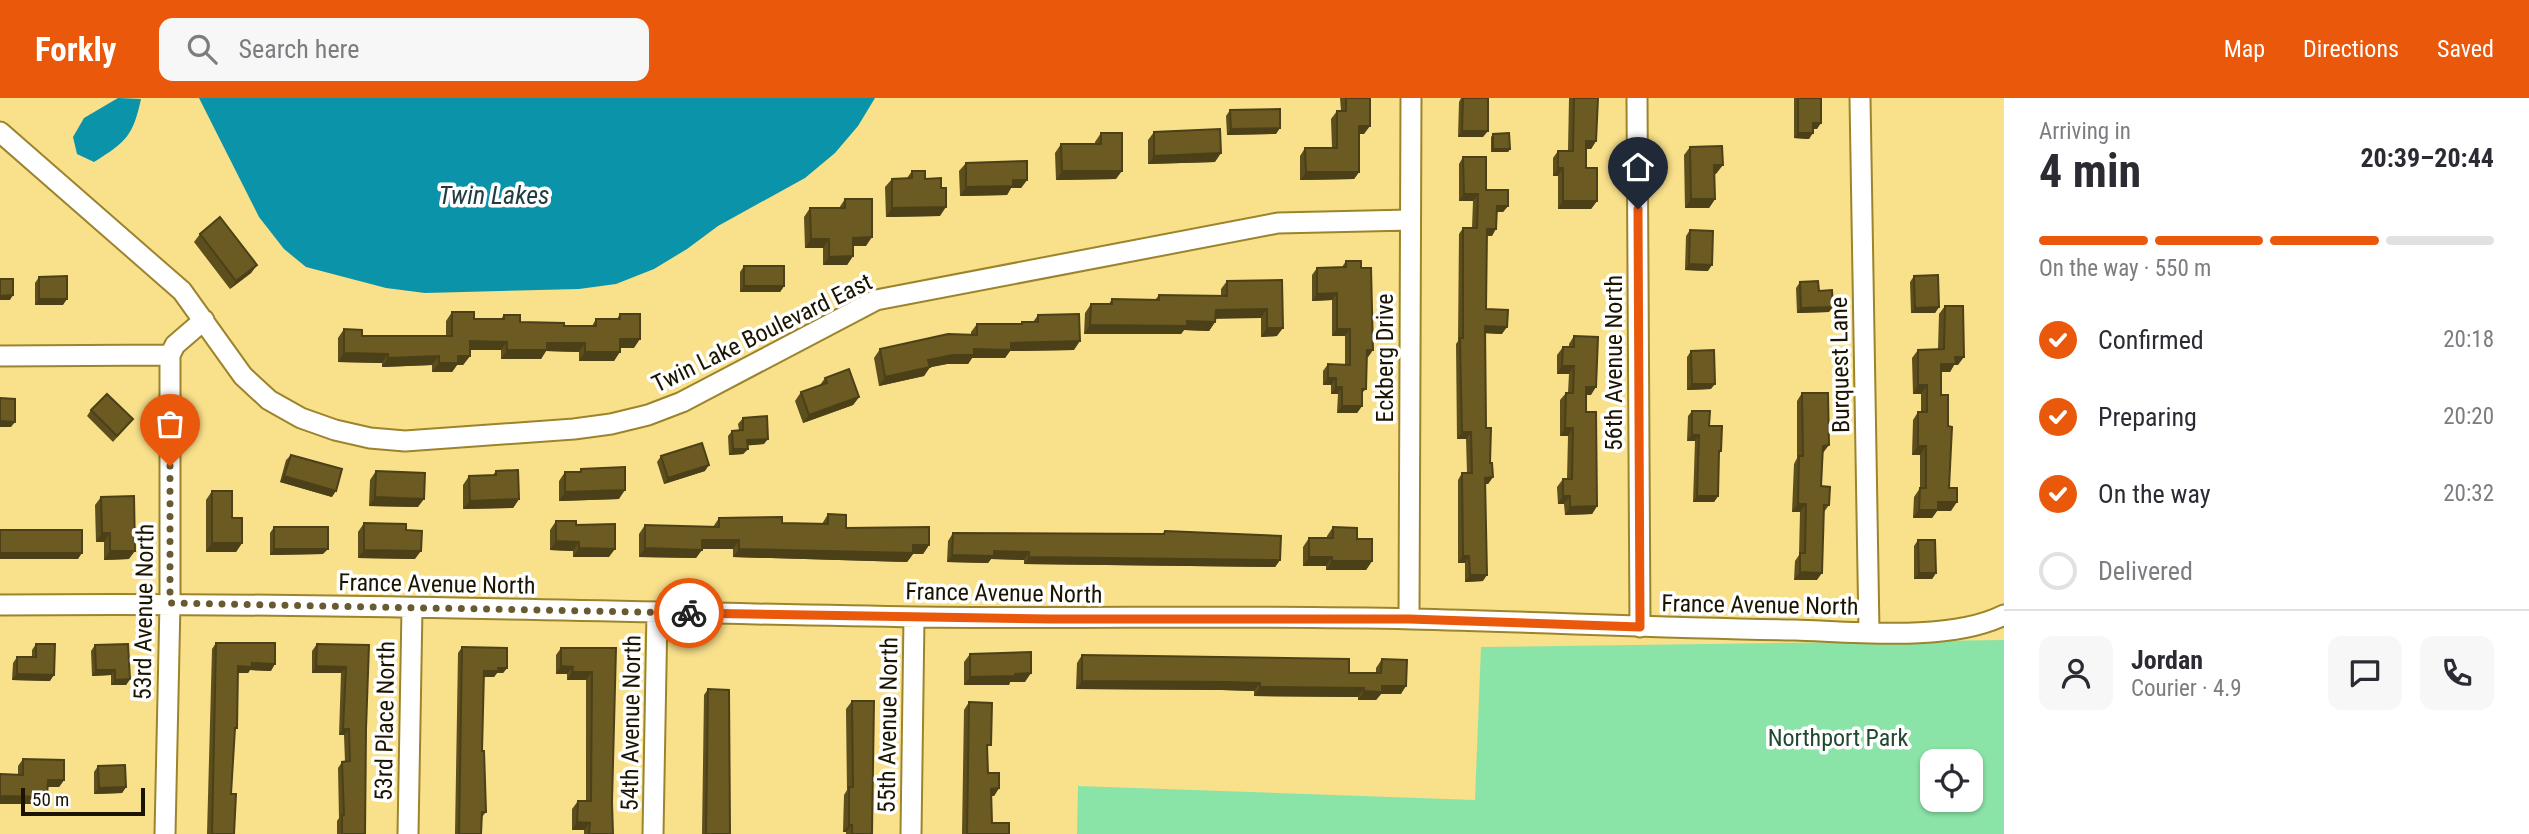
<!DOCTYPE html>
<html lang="en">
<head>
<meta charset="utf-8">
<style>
	:root { --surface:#fff; --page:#f7f7f7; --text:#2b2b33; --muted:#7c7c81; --line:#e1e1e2; --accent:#ea580c }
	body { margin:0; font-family:"Roboto Condensed",sans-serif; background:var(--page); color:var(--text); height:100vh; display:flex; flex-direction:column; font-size:26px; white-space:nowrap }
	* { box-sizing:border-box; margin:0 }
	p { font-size:23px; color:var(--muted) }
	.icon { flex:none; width:38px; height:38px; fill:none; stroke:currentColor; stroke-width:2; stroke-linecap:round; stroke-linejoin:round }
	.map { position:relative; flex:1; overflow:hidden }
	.details { display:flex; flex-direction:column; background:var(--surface); width:525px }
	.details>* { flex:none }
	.fabs { position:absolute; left:1920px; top:651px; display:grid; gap:14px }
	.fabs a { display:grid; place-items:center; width:63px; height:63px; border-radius:14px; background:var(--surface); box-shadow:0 2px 5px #0004; font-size:35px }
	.scale { position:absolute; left:21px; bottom:18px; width:124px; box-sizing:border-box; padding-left:7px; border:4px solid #1b1400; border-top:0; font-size:19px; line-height:24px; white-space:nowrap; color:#1b1400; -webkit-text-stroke:5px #fff; paint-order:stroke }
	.pin { position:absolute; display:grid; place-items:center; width:60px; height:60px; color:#fff; margin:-72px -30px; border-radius:50% 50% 50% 0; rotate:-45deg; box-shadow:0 0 7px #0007 }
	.pin .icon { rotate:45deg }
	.courier { position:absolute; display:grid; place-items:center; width:70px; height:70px; margin:-35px; border:5px solid #ea580c; border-radius:50%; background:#fff; color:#222; box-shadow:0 2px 9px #0007 }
	.headline em { font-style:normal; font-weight:700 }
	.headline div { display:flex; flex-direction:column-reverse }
	.headline { display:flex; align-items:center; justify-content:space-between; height:119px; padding:0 35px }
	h1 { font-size:46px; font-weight:700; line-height:52px }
	.bar { display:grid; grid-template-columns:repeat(4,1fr); gap:10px 7px; align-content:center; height:84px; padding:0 35px }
	.bar i { height:9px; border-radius:5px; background:var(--line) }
	.bar .active { background:var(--accent) }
	.bar p { grid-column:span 4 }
	.line { display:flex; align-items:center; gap:18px; padding:0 35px; border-top:2px solid var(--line) }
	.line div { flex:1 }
	.round { display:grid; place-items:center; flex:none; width:74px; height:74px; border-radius:14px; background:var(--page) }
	ol { padding:0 35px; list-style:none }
	li { display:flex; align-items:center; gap:21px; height:77px }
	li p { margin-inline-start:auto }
	li .icon { padding:7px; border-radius:50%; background:var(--accent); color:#fff; stroke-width:4 }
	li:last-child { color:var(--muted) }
	li i { width:38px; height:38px; border:4px solid var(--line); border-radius:50% }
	header { display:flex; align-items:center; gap:42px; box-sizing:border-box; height:98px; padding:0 35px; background:var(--accent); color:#fff }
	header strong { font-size:33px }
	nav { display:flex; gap:38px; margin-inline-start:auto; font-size:24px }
	.search { width:490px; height:63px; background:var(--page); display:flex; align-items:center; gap:18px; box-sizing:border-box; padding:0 24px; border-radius:14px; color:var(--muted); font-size:26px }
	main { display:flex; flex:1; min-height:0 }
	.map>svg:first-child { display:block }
	.green { fill:#8ae4a7; fill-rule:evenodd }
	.water { fill:#0b93a9 }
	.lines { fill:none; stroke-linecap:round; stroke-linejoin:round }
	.minor-casing { stroke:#9c842c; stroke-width:23 }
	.minor { stroke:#fff; stroke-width:19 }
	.wall { fill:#5c4e1d }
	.shaded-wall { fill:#4b4018 }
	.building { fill:#6b5b22; stroke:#4b4018; stroke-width:2 }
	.done { stroke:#695b31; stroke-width:7; stroke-dasharray:0 12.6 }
	.route { stroke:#ea580c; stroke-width:9 }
	.labels { text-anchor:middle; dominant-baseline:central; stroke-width:7; stroke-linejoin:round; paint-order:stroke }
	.street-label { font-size:24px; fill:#1b1400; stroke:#fff }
	.park-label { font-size:24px; fill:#20492f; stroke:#fff }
	.water-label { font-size:26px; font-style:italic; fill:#233c41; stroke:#fff }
</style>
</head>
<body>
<header>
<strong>Forkly</strong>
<div class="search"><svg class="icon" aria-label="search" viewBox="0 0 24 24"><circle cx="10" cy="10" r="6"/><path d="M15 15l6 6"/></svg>Search here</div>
<nav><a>Map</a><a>Directions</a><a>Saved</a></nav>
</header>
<main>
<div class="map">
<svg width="2004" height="736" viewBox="0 0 2004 736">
	<rect width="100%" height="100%" fill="#f9e08b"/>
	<path class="green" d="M2004,542V736H1077L1078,688L1475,702L1481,549ZM1932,663H1970V702H1932Z"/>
	<path class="water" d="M118,0L141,1C133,38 126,44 94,64L77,56L73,39L84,20Z
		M199,0H875L858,28L835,55L805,80L718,128L687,151L654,171L616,186L579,191L425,195L386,190L306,169L284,151L259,119Z"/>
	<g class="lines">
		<g class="minor-casing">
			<path id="minor" d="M1637,0L1640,529
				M1860,0L1869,534
				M0,34L182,193L243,278L269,302L301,320L335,332L370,340L405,343L574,331L611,326L648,317L682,304L876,202L1278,125L1410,122
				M0,258L170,257
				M0,507C306,504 612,514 918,519C1082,521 1247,517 1412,521C1539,524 1667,530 1795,532C1855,534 1950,544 2004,517
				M1409,521L1411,0
				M165,736L170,505V257L175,247L204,222
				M408,736L412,510
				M653,736L657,514
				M911,736L914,519"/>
		</g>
		<use href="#minor" class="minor"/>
	</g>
	<path class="wall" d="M1340,0H1370L1364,36H1359V74L1354,81L1300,82V58L1305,50H1332L1331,21L1337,13H1341Z
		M1461,0H1488L1483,39H1458L1459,4Z
		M1569,0H1598L1596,43L1591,51H1586V70L1597,103L1591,111H1558V78H1553V60L1558,53H1568Z
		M1794,0H1821L1817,31H1813L1809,41L1794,40Z
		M1230,12L1276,36L1227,37L1226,18Z
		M1154,34L1215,64L1148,66V42Z
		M1101,35L1116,81L1056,82L1055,55L1061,46H1095V44Z
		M1493,36L1510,51L1508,54H1491V39Z
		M1690,49L1716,76H1714L1715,101L1709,110H1685L1684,57Z
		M1463,59L1486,92L1508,108L1503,114H1497L1492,138H1487L1486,211L1502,236L1485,235L1486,330L1490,365L1493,379L1488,386H1485L1483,483L1465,484V465H1458V382L1462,375H1467L1466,341H1457L1456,246L1458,243L1459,136L1463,130H1472L1473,103H1459V66Z
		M966,65L1027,82L1021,90H1011L1007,97L960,98L959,73Z
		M912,73L941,90L940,118L886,119L885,89L892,81L907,80Z
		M845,101L866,148H853V158L847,167H823V150H805L804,119L810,110H839Z
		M1690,132L1708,173L1685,172L1686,138Z
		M200,136L257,167L251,175L230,191L194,144Z
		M1346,163L1361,170L1373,252L1368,259H1366V291L1362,295V308L1357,315H1337L1338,296H1331V287H1323V273L1328,266L1345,267V238H1332V202L1312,203V177L1317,170L1342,169Z
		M744,168L784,188L780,194H740V174Z
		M1914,178L1939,209L1935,215H1911L1910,184Z
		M39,179L63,207H35V185Z
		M1282,182L1277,238L1261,239V220H1216L1215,224L1209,233L1184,232L1181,236H1084L1085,215L1091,206H1109L1112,201L1155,202L1159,197L1221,198V191L1227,183Z
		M1800,184L1819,193L1829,214L1797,215L1796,190Z
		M1945,208L1958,267H1954L1950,274H1941V297L1951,413H1937L1932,420H1913L1914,399L1920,390V357H1912L1913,322L1918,314H1921V296H1913L1912,260L1918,252L1938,251L1939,216Z
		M452,214L474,221H501L504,217L520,224L564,228H592L596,221H617L620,216L634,250H620L614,263H579V254L546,253L541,261H501V252H470V258L463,267H457L452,274H432V267L382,269V265L338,264V240L344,231L362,238H446V223Z
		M1038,217L1074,252L1010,253L1005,260H972L968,266H947L930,269L924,278L879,288L874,260L880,251L971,237V234L977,226H1021L1022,224H1033Z
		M1574,238L1591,297H1586V314L1597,408L1592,416L1565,417L1564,406H1558L1557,389L1563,381H1567L1568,338H1560V302L1566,295H1568L1569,276H1557V257L1563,249H1569V246Z
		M1691,253L1711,291L1687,292V259Z
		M825,280L859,299L853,307L803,325L795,303L801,294L820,287Z
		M1802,295L1823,355L1821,388L1829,407L1824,414L1817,482H1794L1795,463L1799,457L1800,414H1792L1794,366L1797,360V303Z
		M91,312L133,321L113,344L87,318Z
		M1692,313L1709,328L1721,353L1718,357V398L1714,404H1693L1695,343H1687L1688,318Z
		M743,320L764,346L747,347L748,351L743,356L729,357L728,338L732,333L739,332L738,326Z
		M291,357L332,399L280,384L286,362Z
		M661,358L705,373L664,386L657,364Z
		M581,371L619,401L559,403V383L565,374H579Z
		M376,373L418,409L369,408L370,382Z
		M496,373L519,401L513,410L463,411V387L469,378L493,377Z
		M212,393L232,420L242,445L236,454H206V402Z
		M101,399L129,461L104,462V444H96L95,407Z
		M828,416L846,430L929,447L923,456H913L907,464L733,459V451H702L696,460L639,459V436L645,427L713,429L719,420L782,425L822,426Z
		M556,423L576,427L609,459H573V453L550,452V432Z
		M364,425L406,432L415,461L358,460V434Z
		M274,429L323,456L270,457V435Z
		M1333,429L1357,441L1372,463L1366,472H1326V468H1303V449L1309,440H1327V438Z
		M1165,433L1280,462L1275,469L1024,466V462L991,461L988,465L947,464L948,443L953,435L1163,436Z
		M1918,442L1936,475L1932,481H1914V448Z
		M216,545L271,573L250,572L248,575H238L237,630L234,633L231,696L234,736H207L212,551Z
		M36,546L50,583L12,582L13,565L17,559H32V552Z
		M317,546L369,547L366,631L365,736H337V723L339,720L338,670L342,664H345L344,637H339L341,575H312V553Z
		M95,547L130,581L126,587H111V577L92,578L91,553Z
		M462,549L507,570L503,575H497L494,579H484L482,653L486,714L482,719L481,736H455L458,555Z
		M561,550H616L612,704L613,736H584V732H572V711L578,703H586V582H567V576H556V557Z
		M970,556L1025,584H1010L1009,587H964V564Z
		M1082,557L1349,575H1376V570L1382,561L1401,596H1381L1376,602H1358V599L1254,598V593L1222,592L1076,591L1077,565Z
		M708,591L730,736H702L704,597Z
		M852,603L872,736H846V734H843L844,697L847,692L846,611Z
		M969,604L987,653L988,675L999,690L994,698H991L992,725L1009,736H962L964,612Z
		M23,661L64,682L59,689H47V699L42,706L18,676V668Z
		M98,668L126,689L122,695L94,696V674Z"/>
	<path class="shaded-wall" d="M1813,25H1821L1817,31H1809Z
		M1359,28H1370L1364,36H1353Z
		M1280,30L1276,36L1227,37L1231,31Z
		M1462,33H1488L1483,39H1458Z
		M1798,35H1813L1809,41L1794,40Z
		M1586,43H1596L1591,51H1580Z
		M1493,51H1510L1508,54H1491Z
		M1221,55L1215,64L1148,66L1154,58Z
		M1714,67H1723L1716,76H1708Z
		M1558,70H1563L1558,78H1553Z
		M1062,73H1122L1116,81L1056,82Z
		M1306,74H1359L1354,81L1300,82Z
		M1013,82H1027L1021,90H1011L1007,97L960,98L966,89Z
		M1464,96H1478L1473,103H1459Z
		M1691,101H1715L1709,110H1685Z
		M1563,103H1597L1591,111H1558Z
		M1497,108H1508L1503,114H1492Z
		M946,109L940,118L886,119L892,110Z
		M1487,131H1496L1492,138H1482Z
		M872,139L866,148H847L853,140Z
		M811,141H829L823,150H805Z
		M853,158L847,167H823L829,159Z
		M1689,166L1712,167L1708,173L1685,172Z
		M257,167L251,175L230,191L236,183Z
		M744,188H784L780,194H740Z
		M1337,195L1332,202L1312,203L1317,196Z
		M13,197L10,202H0V198Z
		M39,201H67L63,207H35Z
		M1833,209L1829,214L1797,215L1801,210Z
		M1939,209L1935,215H1911L1915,210Z
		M1267,211L1261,220L1210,221L1216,212Z
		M1187,223L1215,224L1209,233L1184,232L1181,236H1084L1090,227Z
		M1485,228L1507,229L1502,236L1480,235Z
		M1267,230H1283L1277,238L1261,239Z
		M1337,231H1350L1345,238H1332Z
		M620,241H640L634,250H614Z
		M470,243L507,244L501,252H463Z
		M1080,243L1074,252L1010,253L1005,260H972L968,266H947L922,271L928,262L974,251L1011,245Z
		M547,245H585L579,254L546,253L541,261H501L507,252Z
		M1367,252H1373L1368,259H1362Z
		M585,254H620L614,263H579Z
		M344,255L388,256L382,265L338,264Z
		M439,258L432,267L382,269L388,260Z
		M458,258H470L463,267H457L452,274H432L439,265Z
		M1955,259H1964L1958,267H1954L1950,274H1935L1941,266Z
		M1562,268H1574L1569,276H1557Z
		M930,269L924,278L879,288L885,279Z
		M1328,280H1336L1331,287H1323Z
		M1692,286H1715L1711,291L1687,292Z
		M1918,287H1927L1921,296H1913Z
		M1336,289H1342L1338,296H1331Z
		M1586,289H1596L1591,297H1581Z
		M859,299L853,307L803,325L809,317Z
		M1342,308H1362L1357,315H1337Z
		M0,323L15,324L11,329H0Z
		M1565,330H1573L1568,338H1560Z
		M1462,334H1471L1466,341H1457Z
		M1692,337H1699L1695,343H1687Z
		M768,341L764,346L743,348L747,342Z
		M1829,347L1823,355V348Z
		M1918,348H1926L1920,357H1912Z
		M733,351H748L743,356L729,357Z
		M709,367L705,373L664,386L668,380Z
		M284,378L336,393L332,399L280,384Z
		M1493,379L1488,386H1481L1485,380Z
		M625,392L619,401L559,403L565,394Z
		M1563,398H1570L1564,406H1558Z
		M1697,398H1718L1714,404H1693Z
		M375,399L424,401L418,409L369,408Z
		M519,401L513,410L463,411L470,403Z
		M1938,404H1957L1951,413H1937L1932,420H1913L1919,412Z
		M1798,406H1806L1800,414H1792Z
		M1597,408L1592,416L1565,417L1570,409Z
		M102,435H110L104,444H96Z
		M702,442H739L733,451H696Z
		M556,443L579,444L573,453L550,452Z
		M212,445H242L236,454H206Z
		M913,447H929L923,456H913L907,464L733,459L739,451Z
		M579,450L615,451L609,459H573Z
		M645,450L702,452L696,460L639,459Z
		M274,451H328L323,456L270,457Z
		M364,452L421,453L415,461L358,460Z
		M110,453H135L129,461L104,462Z
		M994,453L1029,454L1024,462L991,461L988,465L947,464L952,457Z
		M0,455H82L78,461H0Z
		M1463,458H1469L1465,465H1458Z
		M1029,459L1280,462L1275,469L1024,466Z
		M1309,459H1332L1326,468H1303Z
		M1332,463H1372L1366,472H1326Z
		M1800,474L1822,475L1817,482H1794Z
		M1919,475H1936L1932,481H1914Z
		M1470,477H1487L1483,483L1465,484Z
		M252,565L275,566L271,573L250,572L248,575H233L238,568Z
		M316,568L346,569L341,575H312Z
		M561,568L573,569L567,576H556Z
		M498,570H507L503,575H497L494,579H480L484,573Z
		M96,572H115L111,577L92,578Z
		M572,574H592L586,582H567Z
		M1031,575L1025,584H1010L1009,587H964L970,579Z
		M17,576L54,577L50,583L12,582Z
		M130,581L126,587H111L115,582Z
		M1082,583L1227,584L1260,585L1254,593L1222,592L1076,591Z
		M1382,588H1406L1401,596H1381L1376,602H1358L1364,593Z
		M1260,589L1364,590L1358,599L1254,598Z
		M343,631H349L344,637H339Z
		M48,682H64L59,689H43Z
		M126,689L122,695L94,696L99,690Z
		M999,690L994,698H986L991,691Z
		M0,698L47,699L42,706H0Z
		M577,724L590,725L584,732H572Z
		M849,727H852L846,734H843Z"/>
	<path class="building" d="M1346,0H1370V28H1359V74H1306L1305,50H1337V13H1346Z
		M1463,0H1488V33H1462Z
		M1574,0H1598L1596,43H1586V70H1597V103H1563V70H1558V53H1573Z
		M1798,0H1821V25H1813V35H1798Z
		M1280,11V30L1231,31L1230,12Z
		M1220,31L1221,55L1154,58V34Z
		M1101,35H1122V73H1062L1061,46H1101Z
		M1509,35L1510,51H1493V36Z
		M1722,48L1723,67H1714L1715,101H1691L1690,49Z
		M1463,59H1486V92H1508V108H1497L1496,131H1487L1486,211L1508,212L1507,229L1485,228L1486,330H1491L1490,365H1492L1493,379L1485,380L1487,477H1470L1469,458H1463L1462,375H1472L1471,334H1462L1460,240H1463V130H1477L1478,96H1464Z
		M1027,63V82H1013V88L966,89V65Z
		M912,73H925V81L941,80V90H946V109L892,110V81L912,80Z
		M845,101H872V139L853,140V158L829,159V141H811L810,110H845Z
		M220,119L257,167L236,183L200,136Z
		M1690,132L1713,133L1712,167L1689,166Z
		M1346,163H1361V170H1371L1373,252H1367L1366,291H1362V308H1342V289H1336V280H1328V266L1350,267V231H1337V195L1317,196V170L1346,169Z
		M744,168H784V188H744Z
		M1938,177L1939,209L1915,210L1914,178Z
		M67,178V201H39V179Z
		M0,181H13V197L0,198Z
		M1282,182L1283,230H1267V211L1216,212L1215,224L1187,223V228L1090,227L1091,206H1112V201L1159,202V197L1227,198V183Z
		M1818,183L1819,193L1832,192L1833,209L1801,210L1800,184Z
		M1945,208H1963L1964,259H1955L1956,266H1941V297H1948V328L1952,329L1949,390H1957V404H1938V412H1919L1920,390H1926V348H1918V314H1927V287H1918V252L1944,251Z
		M452,214H474V221H504V217H520V224L564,225V228H596V221H620V216H640V241H620V254H585V245H547V252H507V244L470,243V258H458V265H439V258L388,260V256L344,255V231L362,232V238H452Z
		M1079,216L1080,243L1011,245V252L974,251V257H953L928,262L930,269L885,279L880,251L948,236L977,237V226H1022V224H1038V217Z
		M1574,238L1598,239L1596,289H1586V314H1596L1597,408L1570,409V398H1563V381H1572L1573,330H1565L1566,295H1573L1574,268H1562L1563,249H1574Z
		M1714,252L1715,286H1692L1691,253Z
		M849,271L859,299L809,317L801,294L827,285L825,280Z
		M1802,295H1828L1829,347L1823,348L1821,388L1830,389L1829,407H1824L1822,475L1800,474V455H1805L1806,406H1798L1799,358H1803Z
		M107,296L133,321L117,338L91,312Z
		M0,300L15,301V324L0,323Z
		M1692,313H1710L1709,328H1722L1721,353H1719L1718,398H1697L1699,337H1692Z
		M767,318L768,341L747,342L748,351H733L732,333L743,332V320Z
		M702,345L709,367L668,380L661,358Z
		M291,357L342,371L336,393L284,378Z
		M625,369V392L565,394V374H581V371Z
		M518,372L519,401L470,403L469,378L496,377V373Z
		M376,373L425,375L424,401L375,399Z
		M212,393H232V420H242V445H212Z
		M134,398L135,453H110V435H102L101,399Z
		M828,416L846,417V430L929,429V447H913V455L739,451V442H702V452L645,450V427L719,429V420L782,419V425L828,426Z
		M556,423H576V427L615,426V451L579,450V444L556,443Z
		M364,425L406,426V432L422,433L421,453L364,452Z
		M274,429H328V451H274Z
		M1333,429L1357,430V441H1372V463H1332V459H1309V440H1333Z
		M0,432H82V455H0Z
		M1165,433L1281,438L1280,462L1029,459V454L994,453V458L952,457L953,435L1164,436Z
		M1918,442H1935L1936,475H1919Z
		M216,545H275V566L252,565V569L238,568L237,630H235L231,696H236L234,736H212Z
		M36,546H55L54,577L17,576V559H36Z
		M128,546L130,581L115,582V572H96L95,547Z
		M317,546L369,547L366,631L365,736H342V717H344L342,664L350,663L349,631H343L346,569L316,568Z
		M462,549L507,550V570H498V573H484L482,653H484L486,714H482L481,736H459Z
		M561,550H616L612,704L613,736H589L590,725L577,724L578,703H591L592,574H572L573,569L561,568Z
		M1031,554V575L1015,576V578L970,579V556Z
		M1082,557L1349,561V575H1381L1382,561L1407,562L1406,588H1382V594L1364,593V590L1260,589V585L1227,584L1082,583Z
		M708,591L729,592L730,736H706Z
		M852,603H874L872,736H852V727H849V689H853Z
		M969,604L992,605L991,647H987L988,675H999V690L991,691L992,725H1009V736H967Z
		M23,661L64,662V682H48L47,699L0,698V676L23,677Z
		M125,667L126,689L99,690L98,668Z"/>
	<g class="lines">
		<path class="done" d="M170,368V505L689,515"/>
		<path class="route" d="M689,515L1050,521H1409L1640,529L1638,111"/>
	</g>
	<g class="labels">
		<g class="street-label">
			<text transform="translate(762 235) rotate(-26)">Twin Lake Boulevard East</text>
			<text transform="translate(1385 260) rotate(-90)">Eckberg Drive</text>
			<text transform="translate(1614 265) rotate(-90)">56th Avenue North</text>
			<text transform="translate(1840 267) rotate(-91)">Burquest Lane</text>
			<text transform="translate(437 486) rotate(1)">France Avenue North</text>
			<text transform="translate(1004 495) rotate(1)">France Avenue North</text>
			<text transform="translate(1760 507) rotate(1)">France Avenue North</text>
			<text transform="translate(144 514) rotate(-89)">53rd Avenue North</text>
			<text transform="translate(385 623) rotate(-89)">53rd Place North</text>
			<text transform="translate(631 625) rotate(-89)">54th Avenue North</text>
			<text transform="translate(888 627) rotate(-89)">55th Avenue North</text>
		</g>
		<g class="park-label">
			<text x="1838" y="640">Northport Park</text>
		</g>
		<g class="water-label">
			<text x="494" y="97">Twin Lakes</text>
		</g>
	</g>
</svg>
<div class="fabs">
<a><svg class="icon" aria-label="locate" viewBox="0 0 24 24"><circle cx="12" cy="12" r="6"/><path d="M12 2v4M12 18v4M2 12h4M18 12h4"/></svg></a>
</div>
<div class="scale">50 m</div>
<div class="pin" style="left:170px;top:368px;background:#ea580c"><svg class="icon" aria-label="bag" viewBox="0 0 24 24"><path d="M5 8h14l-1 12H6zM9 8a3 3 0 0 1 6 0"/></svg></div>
<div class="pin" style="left:1638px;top:111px;background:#1f2937"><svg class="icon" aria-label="home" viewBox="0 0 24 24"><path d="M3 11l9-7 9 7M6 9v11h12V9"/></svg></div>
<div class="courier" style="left:689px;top:515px"><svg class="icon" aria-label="bike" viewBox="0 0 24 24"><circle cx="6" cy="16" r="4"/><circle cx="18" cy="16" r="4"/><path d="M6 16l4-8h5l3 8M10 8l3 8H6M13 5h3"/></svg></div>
</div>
<section class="details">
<div class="headline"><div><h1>4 min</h1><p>Arriving in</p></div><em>20:39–20:44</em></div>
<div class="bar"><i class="active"></i><i class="active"></i><i class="active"></i><i></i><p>On the way · 550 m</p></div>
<ol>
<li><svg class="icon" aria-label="check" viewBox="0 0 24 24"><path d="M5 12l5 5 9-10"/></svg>Confirmed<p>20:18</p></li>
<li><svg class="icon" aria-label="check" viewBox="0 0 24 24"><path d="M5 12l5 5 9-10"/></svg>Preparing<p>20:20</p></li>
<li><svg class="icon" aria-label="check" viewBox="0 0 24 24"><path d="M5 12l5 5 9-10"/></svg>On the way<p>20:32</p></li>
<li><i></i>Delivered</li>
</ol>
<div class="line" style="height:126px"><a class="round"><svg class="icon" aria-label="person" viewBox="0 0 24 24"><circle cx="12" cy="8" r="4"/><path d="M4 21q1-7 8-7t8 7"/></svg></a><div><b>Jordan</b><p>Courier · 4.9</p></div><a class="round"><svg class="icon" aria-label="chat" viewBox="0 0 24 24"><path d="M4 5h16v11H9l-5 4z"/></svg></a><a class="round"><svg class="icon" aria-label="phone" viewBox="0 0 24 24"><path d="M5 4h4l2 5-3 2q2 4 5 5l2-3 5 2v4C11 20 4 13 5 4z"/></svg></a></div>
</section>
</main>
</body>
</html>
